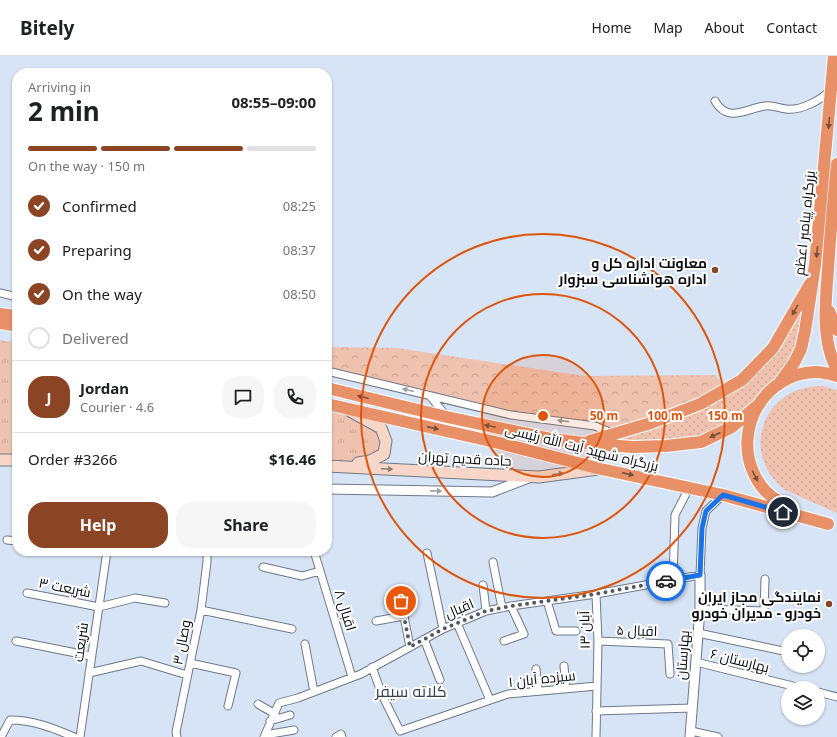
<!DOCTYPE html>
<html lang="en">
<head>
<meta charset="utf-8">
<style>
	:root { --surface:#fff; --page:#f6f6f6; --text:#202124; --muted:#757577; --line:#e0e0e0; --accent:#8c4524 }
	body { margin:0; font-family:"Noto Sans",Cairo,sans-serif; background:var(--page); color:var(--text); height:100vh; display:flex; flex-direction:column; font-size:15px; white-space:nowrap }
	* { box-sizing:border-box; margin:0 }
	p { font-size:13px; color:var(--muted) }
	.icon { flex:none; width:22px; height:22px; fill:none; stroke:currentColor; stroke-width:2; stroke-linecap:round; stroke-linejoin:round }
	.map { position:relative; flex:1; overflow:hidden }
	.panel { position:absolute; left:12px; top:12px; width:320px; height:488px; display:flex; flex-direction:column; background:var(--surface); border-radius:16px; box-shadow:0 1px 3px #0004 }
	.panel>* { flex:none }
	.controls { position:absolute; left:781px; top:573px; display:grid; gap:8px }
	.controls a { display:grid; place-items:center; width:44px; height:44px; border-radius:50%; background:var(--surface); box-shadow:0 1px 3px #0004; font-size:20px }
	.pin { position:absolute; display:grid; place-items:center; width:34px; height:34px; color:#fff; margin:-17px; border:2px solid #fff; border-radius:50%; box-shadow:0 1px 4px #0007 }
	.courier { position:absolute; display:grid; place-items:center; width:40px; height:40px; margin:-20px; border:3px solid #1a73e8; border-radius:50%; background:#fff; color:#222; box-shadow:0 1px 5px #0007 }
	.summary em { font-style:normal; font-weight:700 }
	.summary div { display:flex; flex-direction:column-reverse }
	.summary { display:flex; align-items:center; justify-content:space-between; height:68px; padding:0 16px }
	h1 { font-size:26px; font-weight:700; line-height:30px }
	.bar { display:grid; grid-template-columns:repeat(4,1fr); gap:6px 4px; align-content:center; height:48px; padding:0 16px }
	.bar i { height:5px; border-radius:3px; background:var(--line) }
	.bar .selected { background:var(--accent) }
	.bar p { grid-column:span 4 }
	.line { display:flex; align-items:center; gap:10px; padding:0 16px; border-top:1px solid var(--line) }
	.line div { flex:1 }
	.round { display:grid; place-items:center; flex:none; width:42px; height:42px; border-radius:16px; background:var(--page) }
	ol { padding:0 16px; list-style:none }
	li { display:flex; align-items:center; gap:12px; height:44px }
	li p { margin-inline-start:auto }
	li .icon { padding:4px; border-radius:50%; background:var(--accent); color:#fff; stroke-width:4 }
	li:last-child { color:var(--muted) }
	li i { width:22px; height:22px; border:2px solid var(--line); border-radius:50% }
	.action { display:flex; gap:8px; margin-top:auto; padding:8px 16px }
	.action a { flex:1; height:46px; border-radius:16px; background:var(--accent); color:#fff; font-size:16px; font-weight:700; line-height:46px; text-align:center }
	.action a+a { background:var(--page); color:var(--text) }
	header { display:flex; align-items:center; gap:24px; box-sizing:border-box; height:56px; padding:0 20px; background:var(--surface); border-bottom:1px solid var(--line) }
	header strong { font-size:19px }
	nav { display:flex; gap:22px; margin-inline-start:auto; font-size:14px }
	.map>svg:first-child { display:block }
	.grass { fill:url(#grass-dots) }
	.forest { fill:url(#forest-crowns) }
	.park { fill:url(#park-tufts) }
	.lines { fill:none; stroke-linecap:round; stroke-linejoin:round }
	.minor-casing { stroke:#6d7989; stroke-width:9 }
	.tertiary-casing { stroke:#6d7989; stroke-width:11 }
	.secondary-casing { stroke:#6d7989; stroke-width:13 }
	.trunk-casing { stroke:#fff; stroke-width:14 }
	.minor { stroke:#fff; stroke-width:7 }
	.tertiary { stroke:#fff; stroke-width:9 }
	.secondary { stroke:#f7d6c7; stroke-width:11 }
	.trunk { stroke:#e89068; stroke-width:12 }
	.oneway { fill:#784e3c }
	.oneway2 { fill:#9c9ea0 }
	.oneway3 { fill:#8b7b75 }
	.done { stroke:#505861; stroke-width:4; stroke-dasharray:0 7.2 }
	.route { stroke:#1a73e8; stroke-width:5 }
	.ring { fill:none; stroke:#dd550c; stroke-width:2 }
	.poi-dot { fill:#8c4524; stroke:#fff; stroke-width:1.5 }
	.labels { text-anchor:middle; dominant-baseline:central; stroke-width:4; stroke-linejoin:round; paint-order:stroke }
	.street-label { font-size:14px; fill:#080c11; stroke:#fff }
	.poi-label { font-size:14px; font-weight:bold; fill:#080c11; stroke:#fff; text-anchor:end }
	.quarter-label { font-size:16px; fill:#36404e; stroke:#fff }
	.centre { fill:#dd550c; stroke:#fff; stroke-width:2 }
	.ring-label { font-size:12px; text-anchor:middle; font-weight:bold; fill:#dd550c; stroke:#fff; stroke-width:4; stroke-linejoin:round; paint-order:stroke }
</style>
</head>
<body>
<header>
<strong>Bitely</strong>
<nav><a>Home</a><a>Map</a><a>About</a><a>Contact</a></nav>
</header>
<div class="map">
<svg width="837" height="681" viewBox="0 0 837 681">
	<defs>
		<pattern id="grass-dots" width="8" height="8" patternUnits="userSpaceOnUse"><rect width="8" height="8" fill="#efc2af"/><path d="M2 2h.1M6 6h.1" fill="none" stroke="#cba696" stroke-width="1.8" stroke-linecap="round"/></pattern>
		<pattern id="forest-crowns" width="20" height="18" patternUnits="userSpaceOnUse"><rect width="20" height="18" fill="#efc2af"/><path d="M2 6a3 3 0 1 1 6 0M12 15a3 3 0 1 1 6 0" fill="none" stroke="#cba696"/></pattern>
		<pattern id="park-tufts" width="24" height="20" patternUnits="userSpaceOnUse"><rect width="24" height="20" fill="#efc2af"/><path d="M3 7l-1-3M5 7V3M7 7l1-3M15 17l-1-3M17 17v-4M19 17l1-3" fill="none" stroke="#cba696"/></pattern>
	</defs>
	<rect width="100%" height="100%" fill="#d7e4f6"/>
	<path class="grass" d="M814,220L801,293L763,341L701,386L596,388L742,324L773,292Z
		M823,330L837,334V457L785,434C738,397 763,329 823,330Z"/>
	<path class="forest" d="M327,291L397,292L584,320L716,319L726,334L614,378L595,370L511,359L327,317Z"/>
	<path class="park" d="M17,282V404H0V284L8,286Z
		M327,348L381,372L386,385L370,405L327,410Z"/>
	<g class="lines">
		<g class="minor-casing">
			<path id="minor" d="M715,45C728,68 747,52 765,50C773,49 779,52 786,53C801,55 821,44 831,34
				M0,237L17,241
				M327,315L511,359L595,370L614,378
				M430,340L447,361
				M7,484L17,485
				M314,495L352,621
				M427,497L443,573
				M493,506L502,552
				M263,511L302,520L320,515
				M673,524L675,459L689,432
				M483,529L486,555
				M27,537L99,551L135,542L165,547
				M596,538L598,585L596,681
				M401,545L410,591
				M547,545L556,575H576
				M700,553L764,555L765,523
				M201,554L292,573
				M376,565L404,560
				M457,567L490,644
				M698,577L788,596
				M424,583L440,624
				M16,585L91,600
				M504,585L524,578L511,550
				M598,585L668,588L670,618
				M305,588L314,636
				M696,606L801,632
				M190,607L236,617L228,650
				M564,610L566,633
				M372,611L382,639L400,675L508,638L597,630
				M536,613L538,635
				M89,617L141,605L187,619
				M818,636L837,641
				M258,648L275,658
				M596,655L692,652
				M270,665L290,659
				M691,675L718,681
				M265,679L294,674
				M1,681L10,664C33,664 53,672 74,681
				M80,681L107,495
				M177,681L176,676L201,554L207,506V495
				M264,681L279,647L298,642L361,618L443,573L486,555L511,550L596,538L700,519L702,472L706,455L723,439
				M336,681L341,678L342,681"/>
		</g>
		<g class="tertiary-casing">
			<path id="tertiary" d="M327,433L492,436L531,421
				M690,681L700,553V519"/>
		</g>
		<g class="secondary-casing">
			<path id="secondary" d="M350,355L381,372L386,385L384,398L370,405L358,407
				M0,404H17
				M327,410L539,421L598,413"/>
		</g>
		<g class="trunk-casing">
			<path id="trunk" d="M837,108C834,138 831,169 829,199C827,234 819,282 837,313
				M829,255L837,274
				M0,258L17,260
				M0,267L17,270
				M778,329L794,307L801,293L805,275L815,209L834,0
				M327,332L447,361L551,383L583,387L632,391L666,390L701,386L732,371L758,349
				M327,348L499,387L601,413L723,439L828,468
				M590,385L651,367L700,348L742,324L773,292L810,228
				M792,452C787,450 782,448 778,445C768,439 760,430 755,420C732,375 763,317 816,316C823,316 830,318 837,320"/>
		</g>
		<use href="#minor" class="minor"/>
		<use href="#tertiary" class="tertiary"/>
		<use href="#secondary" class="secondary"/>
		<use href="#trunk" class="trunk"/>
	</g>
	<defs><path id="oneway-solid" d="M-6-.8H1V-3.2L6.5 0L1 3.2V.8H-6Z"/></defs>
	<g class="oneway">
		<use href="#oneway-solid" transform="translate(829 67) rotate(95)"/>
		<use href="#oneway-solid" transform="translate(817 196) rotate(96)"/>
		<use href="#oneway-solid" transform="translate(795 254) rotate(120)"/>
		<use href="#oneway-solid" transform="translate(363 341) rotate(-166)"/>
		<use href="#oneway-solid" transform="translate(490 370) rotate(-168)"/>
		<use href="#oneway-solid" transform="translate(433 372) rotate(13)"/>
		<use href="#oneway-solid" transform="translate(715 379) rotate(156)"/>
		<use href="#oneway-solid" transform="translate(628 418) rotate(13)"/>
		<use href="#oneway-solid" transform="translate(755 420) rotate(62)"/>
	</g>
	<g class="oneway2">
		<use href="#oneway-solid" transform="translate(408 334) rotate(-166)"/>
		<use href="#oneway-solid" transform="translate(563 365) rotate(-174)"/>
		<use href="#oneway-solid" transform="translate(436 435) rotate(1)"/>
	</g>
	<g class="oneway3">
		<use href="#oneway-solid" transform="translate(387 413) rotate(3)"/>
		<use href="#oneway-solid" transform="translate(558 418) rotate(-8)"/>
	</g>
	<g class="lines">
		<path class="done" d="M401,545L410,591L443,573L486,555L511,550L596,538L666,525"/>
		<path class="route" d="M666,525L700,519L702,472L706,455L723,439L783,456"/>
	</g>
	<circle cx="543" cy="360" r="61" fill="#dd550c" fill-opacity=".12"/>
	<g class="ring">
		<circle cx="543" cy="360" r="61"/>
		<circle cx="543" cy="360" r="122"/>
		<circle cx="543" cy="360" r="182"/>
	</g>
	<g class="poi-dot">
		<circle cx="715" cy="214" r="4"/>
		<circle cx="829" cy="548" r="4"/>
	</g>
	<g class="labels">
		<g class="street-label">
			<text transform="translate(804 167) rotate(-84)">بزرگراه پیامبر اعظم</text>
			<text transform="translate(582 391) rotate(14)">بزرگراه شهید آیت الله رئیسی</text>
			<text transform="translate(465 402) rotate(3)">جاده قدیم تهران</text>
			<text transform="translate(65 531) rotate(11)">شریعت ۳</text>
			<text transform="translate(459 552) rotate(-23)">اقبال</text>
			<text transform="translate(346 554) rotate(73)">اقبال ۸</text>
			<text transform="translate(584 574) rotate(-91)">۱۳ آبان</text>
			<text transform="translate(637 574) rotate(2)">اقبال ۵</text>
			<text transform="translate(80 586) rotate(-82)">شریعت</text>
			<text transform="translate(181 586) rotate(-79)">وصال ۳</text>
			<text transform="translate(682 599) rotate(-86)">بهارستان</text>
			<text transform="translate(740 604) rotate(14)">بهارستان ۶</text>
			<text transform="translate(542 622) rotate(-6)">سیزده آبان ۱</text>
		</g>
		<g class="poi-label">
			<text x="707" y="206">معاونت اداره کل و<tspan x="707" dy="16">اداره هواشناسی سبزوار</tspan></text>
			<text x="821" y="540">نمایندگی مجاز ایران<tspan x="821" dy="16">خودرو - مدیران خودرو</tspan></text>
		</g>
		<g class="quarter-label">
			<text x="411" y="635">کلاته سیفر</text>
		</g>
	</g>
	<circle cx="543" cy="360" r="6" class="centre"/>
	<g class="ring-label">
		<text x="604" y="364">50 m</text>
		<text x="665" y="364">100 m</text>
		<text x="725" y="364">150 m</text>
	</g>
</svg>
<div class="controls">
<a><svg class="icon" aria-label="locate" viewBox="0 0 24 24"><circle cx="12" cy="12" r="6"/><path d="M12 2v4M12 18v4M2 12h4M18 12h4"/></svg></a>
<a><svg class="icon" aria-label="layers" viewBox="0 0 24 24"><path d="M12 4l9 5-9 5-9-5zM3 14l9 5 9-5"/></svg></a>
</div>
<div class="pin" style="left:401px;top:545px;background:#ea580c"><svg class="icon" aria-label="bag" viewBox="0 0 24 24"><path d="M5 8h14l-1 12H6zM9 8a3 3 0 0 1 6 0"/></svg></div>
<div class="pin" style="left:783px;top:456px;background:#1f2937"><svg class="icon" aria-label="home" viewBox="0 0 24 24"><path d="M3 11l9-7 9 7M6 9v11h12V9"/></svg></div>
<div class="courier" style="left:666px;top:525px"><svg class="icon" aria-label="car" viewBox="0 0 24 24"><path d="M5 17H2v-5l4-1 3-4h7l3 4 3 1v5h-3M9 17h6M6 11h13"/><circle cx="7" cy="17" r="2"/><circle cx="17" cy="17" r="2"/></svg></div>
<section class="panel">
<div class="summary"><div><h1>2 min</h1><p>Arriving in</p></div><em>08:55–09:00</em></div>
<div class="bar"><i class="selected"></i><i class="selected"></i><i class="selected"></i><i></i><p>On the way · 150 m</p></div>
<ol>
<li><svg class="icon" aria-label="check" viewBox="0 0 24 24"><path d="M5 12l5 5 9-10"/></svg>Confirmed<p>08:25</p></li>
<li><svg class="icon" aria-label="check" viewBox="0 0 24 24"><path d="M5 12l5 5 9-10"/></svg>Preparing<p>08:37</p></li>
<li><svg class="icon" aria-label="check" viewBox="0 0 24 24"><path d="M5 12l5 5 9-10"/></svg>On the way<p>08:50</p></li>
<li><i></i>Delivered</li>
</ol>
<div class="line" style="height:72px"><b class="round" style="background:var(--accent);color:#fff">J</b><div><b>Jordan</b><p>Courier · 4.6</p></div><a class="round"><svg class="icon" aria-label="chat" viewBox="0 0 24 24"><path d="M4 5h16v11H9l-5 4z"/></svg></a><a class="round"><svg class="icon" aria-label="phone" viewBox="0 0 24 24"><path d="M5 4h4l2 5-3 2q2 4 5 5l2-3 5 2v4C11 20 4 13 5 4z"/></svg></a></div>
<div class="line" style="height:52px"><div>Order #3266</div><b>$16.46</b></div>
<div class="action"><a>Help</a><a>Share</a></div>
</section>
</div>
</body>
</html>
